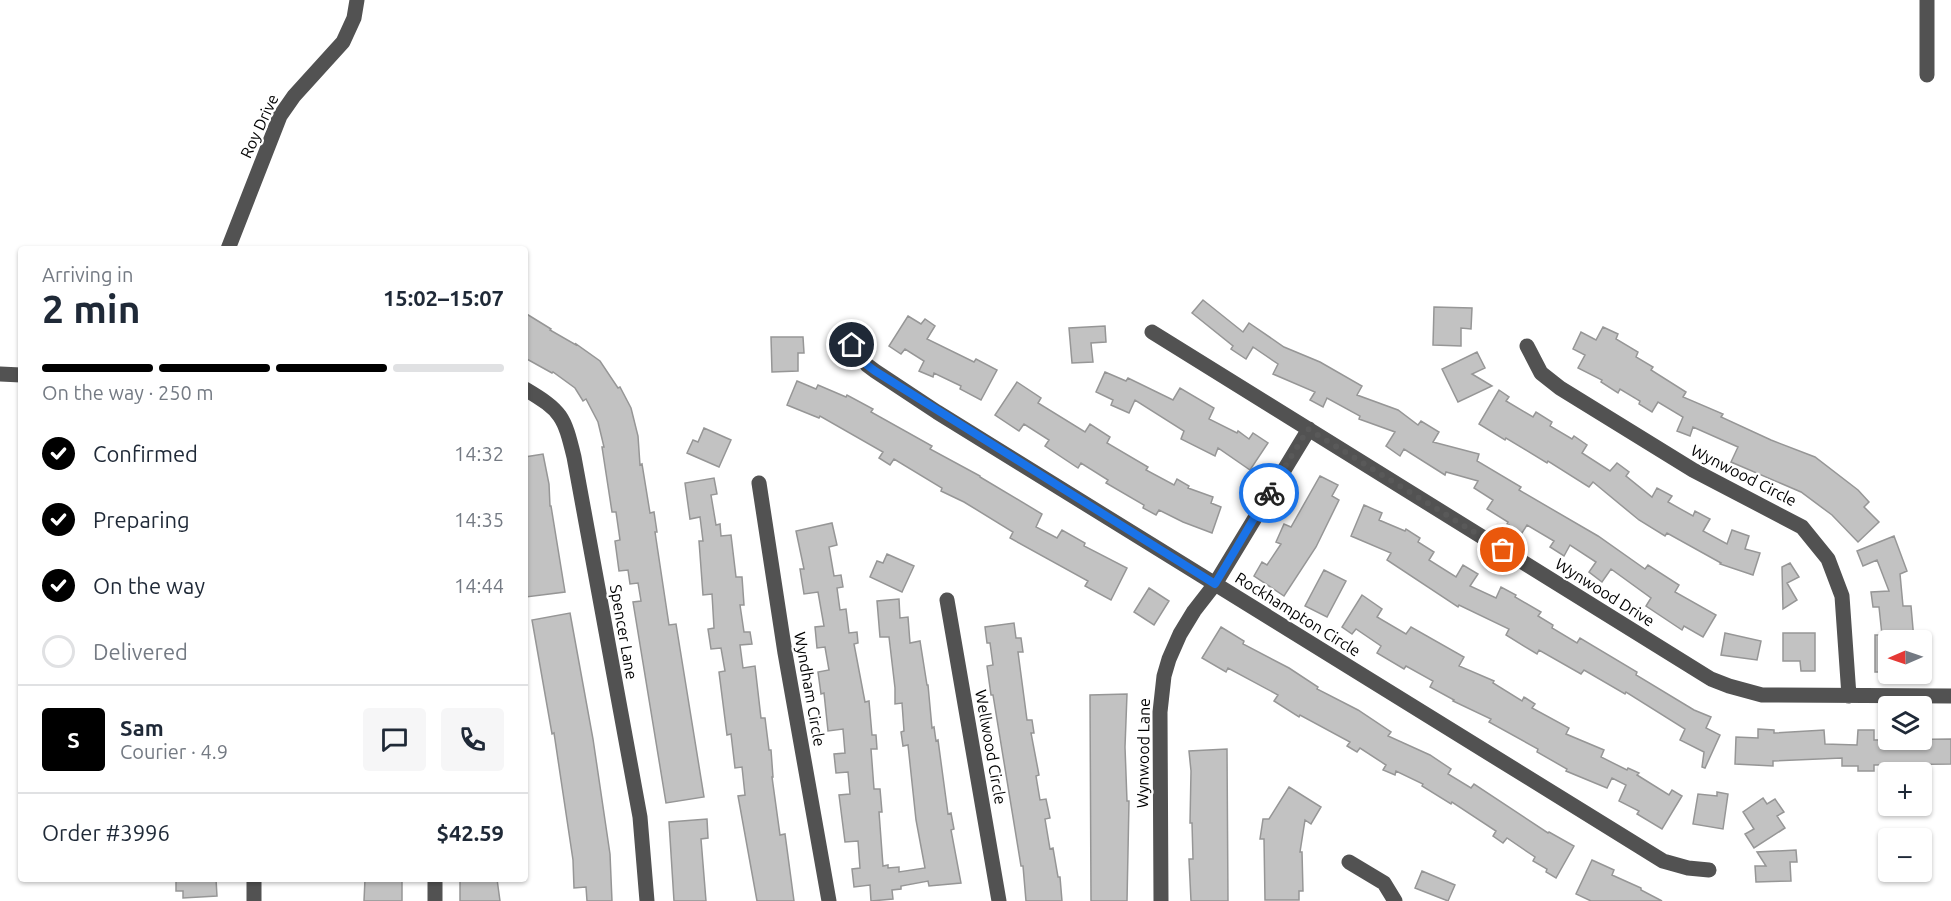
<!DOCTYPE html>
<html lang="en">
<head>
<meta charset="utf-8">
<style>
	:root { --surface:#fff; --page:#f6f6f7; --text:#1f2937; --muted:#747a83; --line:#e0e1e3; --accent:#000 }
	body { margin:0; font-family:Ubuntu,sans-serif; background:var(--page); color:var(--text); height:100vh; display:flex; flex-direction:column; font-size:22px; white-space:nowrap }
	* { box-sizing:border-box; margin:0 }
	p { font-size:20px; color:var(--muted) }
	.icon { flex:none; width:33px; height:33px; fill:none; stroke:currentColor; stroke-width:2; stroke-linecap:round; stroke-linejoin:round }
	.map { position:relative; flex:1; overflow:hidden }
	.drawer { position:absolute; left:18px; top:246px; width:510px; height:636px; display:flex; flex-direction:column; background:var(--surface); border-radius:6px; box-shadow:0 2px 4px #0004 }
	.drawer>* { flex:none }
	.needle { width:39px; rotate:268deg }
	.tools { position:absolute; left:1878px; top:630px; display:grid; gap:12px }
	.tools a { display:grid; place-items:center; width:54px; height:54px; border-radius:6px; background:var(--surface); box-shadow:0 2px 4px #0004; font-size:30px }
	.pin { position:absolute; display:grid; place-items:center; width:51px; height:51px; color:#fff; margin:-26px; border:3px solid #fff; border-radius:50%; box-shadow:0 2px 6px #0007 }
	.courier { position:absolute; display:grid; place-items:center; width:60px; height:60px; margin:-30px; border:4px solid #1a73e8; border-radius:50%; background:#fff; color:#222; box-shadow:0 2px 8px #0007 }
	.overview em { font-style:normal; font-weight:600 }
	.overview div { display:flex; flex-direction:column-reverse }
	.overview { display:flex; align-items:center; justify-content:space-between; height:102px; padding:0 24px }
	h1 { font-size:39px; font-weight:600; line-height:45px }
	.bar { display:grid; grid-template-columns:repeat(4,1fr); gap:9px 6px; align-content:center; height:72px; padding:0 24px }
	.bar i { height:8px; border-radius:4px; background:var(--line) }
	.bar .selected { background:var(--accent) }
	.bar p { grid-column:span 4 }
	.line { display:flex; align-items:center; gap:15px; padding:0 24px; border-top:2px solid var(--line) }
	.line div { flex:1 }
	.round { display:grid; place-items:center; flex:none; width:63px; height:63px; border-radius:6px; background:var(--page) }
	ol { padding:0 24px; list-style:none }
	li { display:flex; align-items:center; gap:18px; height:66px }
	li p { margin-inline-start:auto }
	li .icon { padding:6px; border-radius:50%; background:var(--accent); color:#fff; stroke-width:4 }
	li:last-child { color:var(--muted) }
	li i { width:33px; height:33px; border:3px solid var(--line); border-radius:50% }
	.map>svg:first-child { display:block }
	.building { fill:#c2c2c2; stroke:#969696; stroke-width:1.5 }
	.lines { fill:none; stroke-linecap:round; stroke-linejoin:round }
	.minor { stroke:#525252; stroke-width:15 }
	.done { stroke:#595959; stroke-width:6; stroke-dasharray:0 10.8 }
	.route { stroke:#1a73e8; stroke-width:8 }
	.labels { text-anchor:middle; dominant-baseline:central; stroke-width:4.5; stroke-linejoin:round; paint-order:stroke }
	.street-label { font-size:16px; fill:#000; stroke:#fff }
</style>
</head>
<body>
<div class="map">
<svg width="1951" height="901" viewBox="0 0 1951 901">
	<rect width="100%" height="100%" fill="#fff"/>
	<path class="building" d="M1203,300L1243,332L1249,323L1284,347L1320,362L1362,386L1357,395L1398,410L1418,425L1421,421L1439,432L1433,442L1479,454L1477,461L1521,487L1519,490L1598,536L1645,569L1648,565L1679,585L1675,592L1716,615L1703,637L1684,626L1682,630L1646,606L1651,598L1611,569L1602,582L1589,572L1596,562L1570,545L1564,556L1550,547L1554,541L1527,525L1522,533L1507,524L1508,522L1487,509L1493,500L1474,488L1478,481L1446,472L1445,475L1404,449L1400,456L1386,446L1395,432L1359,419L1360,416L1327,398L1323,407L1310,400L1315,392L1273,374L1278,364L1253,347L1246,359L1231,349L1233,346L1192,313Z
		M1434,307L1472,308L1471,329L1461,328V346L1433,345Z
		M525,313L551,329L550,330L576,345V344L600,361L618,388L620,387L631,408L638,436L640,465L642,464L650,513L654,512L657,532H655L669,625L676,624L704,797L666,803L633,602L641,601L638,583L630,584L628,570L619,571L615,541L620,540L616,512H612L602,447H604L598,422L586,399L583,401L575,388L553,372L552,373L525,358Z
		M908,316L921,324L925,319L935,326L927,339L974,362L976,359L997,370L981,400L960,389L961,386L934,373L933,377L919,371L924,361L905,349L901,354L889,346Z
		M1105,326L1106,342L1091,343L1093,362L1072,363L1069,328Z
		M1603,327L1618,334L1616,339L1638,352L1636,357L1653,367L1651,370L1686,392L1683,397L1723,414L1721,417L1771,440L1815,457L1858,490L1869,502L1864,507L1879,522L1858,542L1832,515L1801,492L1731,462L1738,447L1693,427L1690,436L1677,431L1683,417L1658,402L1652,412L1639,404L1640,401L1620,389L1618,393L1601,382L1602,380L1578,368L1585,355L1573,349L1581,332L1596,340Z
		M771,337H803L804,353H798V371L772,372Z
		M1477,352L1485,368L1472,374L1492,386L1458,402L1442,369Z
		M1105,372L1126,381L1128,378L1173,400L1180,388L1214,408L1209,419L1237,433L1238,431L1249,439L1253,433L1268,443L1250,470L1218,448L1215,456L1181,439L1184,431L1135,400L1129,413L1111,405L1113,400L1096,392Z
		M797,381L816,389L818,385L846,397L847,395L873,409L871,412L932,446L930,449L980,476V477L1042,514L1036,527L1057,538L1062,530L1085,543L1084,546L1127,568L1111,600L1085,586L1088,581L1010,538L1013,532L964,502L941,491L942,488L894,459L890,465L879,458L883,452L820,416L819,418L787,405Z
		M1017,382L1041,398L1038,403L1085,432L1090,424L1110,437L1107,443L1148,467L1146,470L1174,485L1177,479L1189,486L1188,488L1213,497L1211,503L1221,507L1212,533L1183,522L1159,510L1156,515L1143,508L1144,505L1106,483L1108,480L1081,463L1078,468L1045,446L1049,440L1024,424L1019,431L995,415Z
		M1499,390L1509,397L1506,401L1533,417L1536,412L1552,422L1550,426L1572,439L1574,436L1587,445L1582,453L1610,471L1617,463L1629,472L1626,476L1652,497L1657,488L1672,496L1668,502L1693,516L1695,511L1710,519L1703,531L1727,544L1732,530L1749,536L1745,549L1760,553L1753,575L1720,564L1721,563L1667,533L1665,536L1639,520L1593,482L1589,487L1548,461L1547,463L1506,438L1505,440L1479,424Z
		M704,428L731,440L719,467L687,453L693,440L698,442Z
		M543,454L549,484L550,506H551L565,592L526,597L525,457Z
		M1320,476L1338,485L1332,496L1339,500L1316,547L1284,596L1254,576L1262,562L1267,565L1281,544L1276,542L1284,524L1291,527Z
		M714,478L717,494L711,495L716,525L720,524L721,536L731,535L736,577H742L744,605H740L744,632H750L752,644L740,645L743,668L755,666L761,718H765L769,750H771L773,777H772L780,835L785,834L794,901H757L738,796L745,795L742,767L735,768L731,734L727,735L719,672L725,671L721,648L711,649L708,629L714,628L712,594L703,595L699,541H703L700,517L690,519L685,483Z
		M1364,505L1382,513L1379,520L1405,531L1406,529L1420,538L1418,542L1434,552L1429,560L1456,577L1463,565L1478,574L1470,586L1496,598L1501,587L1516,595L1515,597L1541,612L1538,616L1553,625L1552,628L1577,643L1580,638L1637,672L1636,675L1694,710L1711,717L1706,728L1720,735L1705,768L1702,767L1704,752L1680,740L1685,729L1626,692L1625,694L1584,670L1581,674L1539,650L1537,654L1506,635L1509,629L1459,605L1458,607L1387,560L1391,553L1351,536Z
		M832,523L837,545L829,547L834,576L841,575L843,587L837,588L840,610L846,609L849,633L857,632L858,643L854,644L865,702L869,701L872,735H876L877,749H871L874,789H880L882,812H879L883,866L888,865V868L899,867V872L925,868L916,820L908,745L903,746L901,732L904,731L902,703L895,704V688L889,637H880L877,601L899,599L900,618L908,617L910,643L920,641L927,685H928L932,728L934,727L936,741L938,740L948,814L951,813L954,829L951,830L961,883L929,886L928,881L901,886V889L892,890L893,899L871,901L870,885L854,887L852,869L860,868L858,841L845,842L839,795L850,794L848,772L836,773L834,754L845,753L843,729L828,731L824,693L821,694L818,672L829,670L825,647L817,648L815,627L824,626L818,592L804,594L800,569H804L796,531Z
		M1894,536L1907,571L1900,574L1903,606H1911L1914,640H1888V672H1875V635H1882L1879,607H1873L1871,592L1889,591L1877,560L1863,566L1857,551Z
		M887,554L914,566L902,592L870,577L877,561L883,563Z
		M1790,563L1799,577L1787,583L1797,600L1783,609L1782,567Z
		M1324,570L1346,581L1327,617L1305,606Z
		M1149,588L1169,601L1154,625L1134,612Z
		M1362,595L1382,609L1377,617L1406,634L1411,627L1464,657L1459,666L1494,681L1493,683L1522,701L1524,697L1535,704L1532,708L1569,728L1566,734L1604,750L1601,757L1627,770L1628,768L1639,773L1637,775L1669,795L1672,790L1682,796L1662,829L1637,814L1639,811L1619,801L1626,785L1612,778L1607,788L1566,771L1567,769L1537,752L1538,749L1489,722L1491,719L1453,701L1454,700L1430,687L1433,681L1406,666L1404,669L1377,653L1381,646L1356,629L1352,634L1342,627Z
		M570,613L593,739L610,854L612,901H587L586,887L574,888L573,860L554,733L552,734L532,620Z
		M1014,623L1016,638H1021L1023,652H1018L1027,720H1032L1034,733H1031L1039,775L1036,776L1040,800L1046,799L1050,818L1045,819L1050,849L1053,848L1058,877H1060L1062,901H1026L1023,866H1021L993,695H991L987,666L993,665L990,643H987L985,627Z
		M1221,627L1244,641L1243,644L1289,668L1318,687L1317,689L1358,710L1391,732L1388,736L1430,755L1451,769L1448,774L1471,788L1474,784L1548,833L1549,832L1574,846L1556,878L1546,872L1547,869L1533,861L1535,857L1507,838L1503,843L1493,836L1496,831L1452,802L1451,804L1422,786L1423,784L1396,771L1395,775L1383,770L1386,765L1360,748L1357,752L1347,746L1350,742L1300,715L1299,717L1274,701L1278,695L1228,668L1226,672L1202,658Z
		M1725,633L1761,641L1757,660L1721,655Z
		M1783,633H1815V671H1801L1800,661H1783Z
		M1127,694L1125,747L1127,801H1129L1127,901H1091L1090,695Z
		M1758,729L1774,730V733L1824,730L1825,744L1857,745L1858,730H1874V740L1951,739V764L1874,765V771H1858V766H1842V758L1773,761V766L1735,764L1736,737L1758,738Z
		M1227,749L1228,901H1191L1189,859H1193L1192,823H1190L1191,771L1189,751Z
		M1289,787L1321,807L1311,824L1305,820L1300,852H1302L1303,891H1299V900H1265L1264,839H1260L1263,819H1269Z
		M1717,792L1728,794L1723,829L1693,824L1698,794L1717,796Z
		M1763,798L1767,804L1775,799L1784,812L1777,816L1785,828L1754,848L1745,834L1754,829L1743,812Z
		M707,819L708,838L701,839L706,901H674L669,822Z
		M1796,850L1797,862H1790L1791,881L1756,882L1755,866H1766L1757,852Z
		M1592,860L1614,870L1612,875L1641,888V890L1662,901H1591L1576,894Z
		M1422,871L1455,885L1448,901L1415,888Z
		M176,879H216L217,896L183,898V891H176Z
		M365,879H402V901H364Z
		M460,879H497L500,901H460Z"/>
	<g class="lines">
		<path class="minor" d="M1927,0V75
			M228,249L280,116L294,96L343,42L354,18L357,0
			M1152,332L1711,679L1729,686L1762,695L1951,696
			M852,344L867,365L875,371L937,412L1663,861L1688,868L1709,870
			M1527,346L1541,373L1560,388L1693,470L1802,527L1828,559L1842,596L1849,696
			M0,374L21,375
			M525,389C562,411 564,416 574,457L640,817L647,901
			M759,483L785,653L829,901
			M947,600L999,901
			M1349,862L1384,883L1395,901
			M254,879V901
			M435,879V901
			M1161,901L1160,712L1164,676L1169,659L1180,634L1194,611L1215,584L1309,429"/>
	</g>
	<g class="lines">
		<path class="done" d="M1269,493L1308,429L1503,550"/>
		<path class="route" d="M852,345L867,365L875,371L1215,584L1269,493"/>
	</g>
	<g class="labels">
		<g class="street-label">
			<text transform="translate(259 126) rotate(-65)">Roy Drive</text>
			<text transform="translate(1744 475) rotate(27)">Wynwood Circle</text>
			<text transform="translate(1605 592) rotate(32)">Wynwood Drive</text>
			<text transform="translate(1298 614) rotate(32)">Rockhampton Circle</text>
			<text transform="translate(624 632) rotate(80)">Spencer Lane</text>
			<text transform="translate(810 689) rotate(80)">Wyndham Circle</text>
			<text transform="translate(991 747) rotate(80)">Wellwood Circle</text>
			<text transform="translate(1143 753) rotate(-89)">Wynwood Lane</text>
		</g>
	</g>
</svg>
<div class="tools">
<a><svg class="needle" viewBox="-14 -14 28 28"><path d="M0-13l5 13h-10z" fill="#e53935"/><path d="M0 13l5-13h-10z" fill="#747a83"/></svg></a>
<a><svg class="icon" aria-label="layers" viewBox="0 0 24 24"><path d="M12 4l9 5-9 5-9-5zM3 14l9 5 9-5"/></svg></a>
<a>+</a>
<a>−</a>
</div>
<div class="pin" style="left:1503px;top:550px;background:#ea580c"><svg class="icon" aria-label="bag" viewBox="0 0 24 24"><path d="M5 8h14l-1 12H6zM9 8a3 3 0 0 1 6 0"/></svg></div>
<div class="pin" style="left:852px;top:345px;background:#1f2937"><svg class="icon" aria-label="home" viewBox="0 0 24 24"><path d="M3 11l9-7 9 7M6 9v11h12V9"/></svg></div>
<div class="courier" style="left:1269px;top:493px"><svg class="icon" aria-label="bike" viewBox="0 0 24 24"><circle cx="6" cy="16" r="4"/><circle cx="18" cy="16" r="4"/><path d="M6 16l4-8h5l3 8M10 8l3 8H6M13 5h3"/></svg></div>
<section class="drawer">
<div class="overview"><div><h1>2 min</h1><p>Arriving in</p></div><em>15:02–15:07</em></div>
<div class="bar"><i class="selected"></i><i class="selected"></i><i class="selected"></i><i></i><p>On the way · 250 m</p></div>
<ol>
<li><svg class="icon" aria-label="check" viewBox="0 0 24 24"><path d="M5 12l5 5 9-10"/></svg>Confirmed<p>14:32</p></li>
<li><svg class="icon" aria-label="check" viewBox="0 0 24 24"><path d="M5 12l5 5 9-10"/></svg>Preparing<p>14:35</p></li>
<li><svg class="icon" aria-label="check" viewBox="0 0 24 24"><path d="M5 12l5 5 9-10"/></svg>On the way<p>14:44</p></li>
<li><i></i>Delivered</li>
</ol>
<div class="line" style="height:108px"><b class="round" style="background:var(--accent);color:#fff">S</b><div><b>Sam</b><p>Courier · 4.9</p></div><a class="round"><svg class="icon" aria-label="chat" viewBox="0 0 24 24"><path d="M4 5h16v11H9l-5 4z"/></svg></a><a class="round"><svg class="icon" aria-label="phone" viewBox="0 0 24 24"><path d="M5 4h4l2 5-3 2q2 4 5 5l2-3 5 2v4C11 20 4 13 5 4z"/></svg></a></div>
<div class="line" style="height:78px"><div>Order #3996</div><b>$42.59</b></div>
</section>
</div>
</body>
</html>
